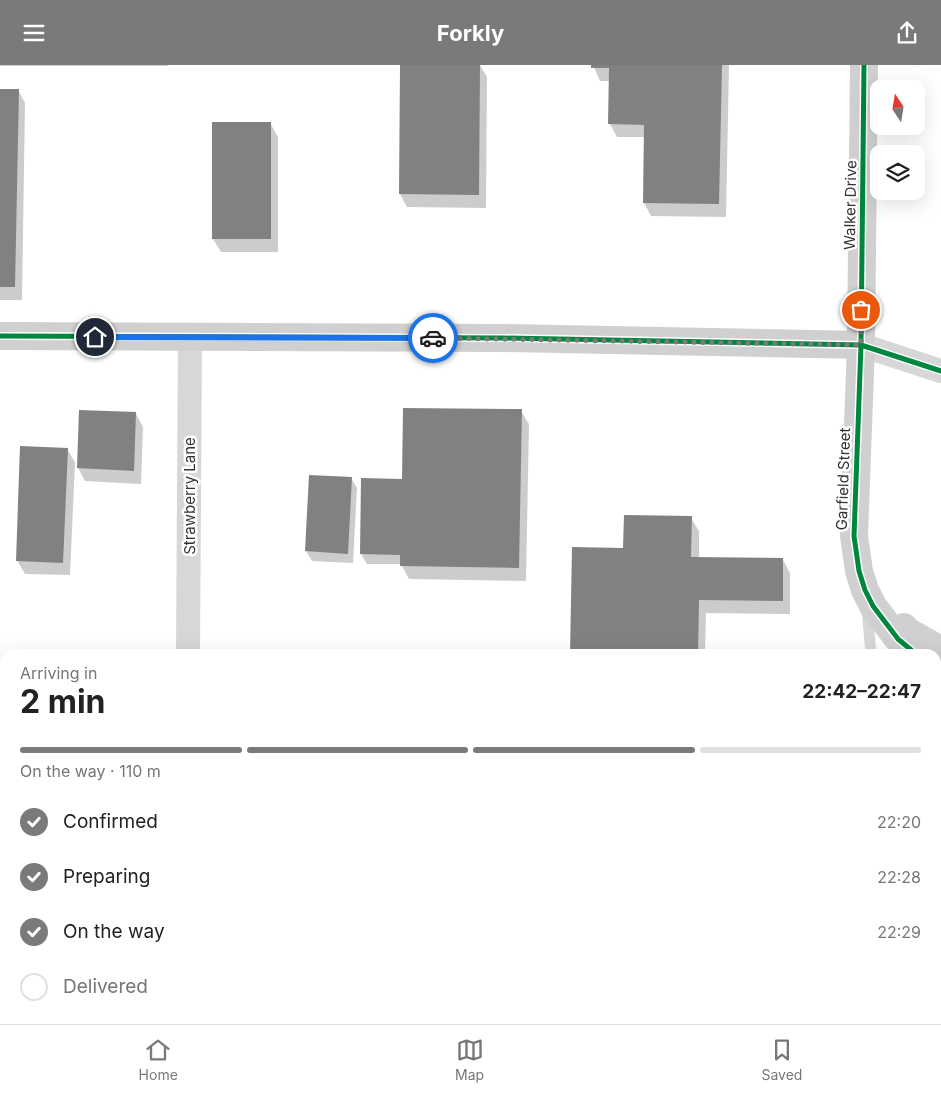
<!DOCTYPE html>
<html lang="en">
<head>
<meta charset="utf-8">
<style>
	:root { --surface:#fff; --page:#f6f6f6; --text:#222; --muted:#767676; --line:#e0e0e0; --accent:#7a7a7a }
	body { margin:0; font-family:Inter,sans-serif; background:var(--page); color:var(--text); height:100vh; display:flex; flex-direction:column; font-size:19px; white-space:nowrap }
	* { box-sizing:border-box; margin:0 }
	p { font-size:16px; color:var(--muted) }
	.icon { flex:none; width:28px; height:28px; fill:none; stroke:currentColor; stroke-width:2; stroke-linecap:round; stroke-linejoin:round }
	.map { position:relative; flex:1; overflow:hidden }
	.details { position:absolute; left:0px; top:584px; width:941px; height:376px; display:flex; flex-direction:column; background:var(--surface); border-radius:15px 15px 0 0; box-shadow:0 5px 20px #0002 }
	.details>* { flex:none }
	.needle { width:32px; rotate:348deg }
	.controls { position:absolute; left:870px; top:15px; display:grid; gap:10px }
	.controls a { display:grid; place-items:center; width:55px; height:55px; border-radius:10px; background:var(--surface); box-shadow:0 5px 20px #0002; font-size:25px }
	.pin { position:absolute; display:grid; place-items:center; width:42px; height:42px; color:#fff; margin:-21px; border:2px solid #fff; border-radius:50%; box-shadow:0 1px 5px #0007 }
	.courier { position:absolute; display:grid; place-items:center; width:50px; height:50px; margin:-25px; border:4px solid #1a73e8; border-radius:50%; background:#fff; color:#222; box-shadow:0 1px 6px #0007 }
	.overview em { font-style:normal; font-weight:700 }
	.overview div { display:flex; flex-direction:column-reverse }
	.overview { display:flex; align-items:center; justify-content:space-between; height:85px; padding:0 20px }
	h1 { font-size:32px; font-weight:700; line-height:38px }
	.bar { display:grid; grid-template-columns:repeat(4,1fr); gap:8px 5px; align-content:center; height:60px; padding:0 20px }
	.bar i { height:6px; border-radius:4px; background:var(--line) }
	.bar .on { background:var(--accent) }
	.bar p { grid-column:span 4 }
	ol { padding:0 20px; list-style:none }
	li { display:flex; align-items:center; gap:15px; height:55px }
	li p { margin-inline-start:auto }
	li .icon { padding:5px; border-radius:50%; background:var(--accent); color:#fff; stroke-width:4 }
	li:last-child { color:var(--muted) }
	li i { width:28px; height:28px; border:2px solid var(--line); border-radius:50% }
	header { display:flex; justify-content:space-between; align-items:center; height:65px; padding:0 20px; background:var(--accent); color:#fff; font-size:22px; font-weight:700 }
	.tabs { display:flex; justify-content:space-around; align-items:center; height:70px; border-top:1px solid var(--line); background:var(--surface); font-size:14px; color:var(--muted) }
	.tabs a { display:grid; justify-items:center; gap:2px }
	.tabs .on { color:var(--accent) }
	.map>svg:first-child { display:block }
	.green { fill:#f1f5ed }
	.shadow { fill:#0003 }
	.building { fill:#818181 }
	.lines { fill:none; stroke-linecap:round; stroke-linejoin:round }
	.lane { stroke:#d7d7d7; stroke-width:11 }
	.street { stroke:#d7d7d7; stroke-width:24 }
	.secondary { stroke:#d0d0d0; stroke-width:28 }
	.highway { stroke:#c4c4c4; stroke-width:28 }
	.cycleway-casing { stroke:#fff; stroke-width:8 }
	.cycleway { stroke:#00873e; stroke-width:5 }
	.done { stroke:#7a7a7a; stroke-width:5; stroke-dasharray:0 9 }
	.route { stroke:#1a73e8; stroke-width:6 }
	.labels { text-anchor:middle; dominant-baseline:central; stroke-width:5; stroke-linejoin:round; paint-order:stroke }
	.street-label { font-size:15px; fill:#333; stroke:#fff }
</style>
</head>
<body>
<header><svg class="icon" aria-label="menu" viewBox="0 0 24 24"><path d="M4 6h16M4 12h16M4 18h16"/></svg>Forkly<svg class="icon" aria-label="share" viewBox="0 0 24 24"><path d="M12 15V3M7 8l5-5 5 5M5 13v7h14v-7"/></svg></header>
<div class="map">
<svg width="941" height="959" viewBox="0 0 941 959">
	<rect width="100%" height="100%" fill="#fff"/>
	<path class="green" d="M936,647L941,655V775L936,797V717L939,698L936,693Z"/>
	<path class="shadow" d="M0,0H168V1H0Z
		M401,0H480L487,12L486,143L407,142L400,129Z
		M593,0H729L726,152L651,151L644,138L645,72H617L610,59V16H600Z
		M0,25H18L25,38L22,235H0Z
		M270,58L278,72V187H221L213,174Z
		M81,346L136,349L143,362L141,419L85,416L78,403Z
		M521,346L529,359L526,516L409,514L401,499H367L361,489L403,415Z
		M67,384L75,397L70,510L25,509L17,495Z
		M310,411L351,413L357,423L353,498L312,496L306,486Z
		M691,453L699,466V493L783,495L790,508V549L706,548L705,589H571L624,484Z
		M0,755H5V790H0Z"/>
	<path class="building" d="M400,0H480L479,130L399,129Z
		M591,0H722L719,139L643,138L644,60L608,59L609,3H591Z
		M0,24H19L15,222H0Z
		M212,57H271V174H212Z
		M403,343L522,344L519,503L400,501V490L360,489L361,413L402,414Z
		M79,345L136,347L134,406L77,403Z
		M20,381L68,383L63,498L16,496Z
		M309,410L352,412L348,489L305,486Z
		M624,450L692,451L691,492L783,493V536L699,535L698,589H570L572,482L623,483Z
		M0,754H5V780H0Z"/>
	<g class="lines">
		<path class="lane" d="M867,544L871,589
			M521,955L523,958L527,959"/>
		<path class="street" d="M861,280L941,306
			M188,589L190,272"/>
		<path class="secondary" d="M864,0L861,280L854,471L859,506L865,525L873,541L898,574L916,589
			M0,271L502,273L861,280
			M904,562L907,566L941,585
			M936,605L941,608"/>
		<path class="highway" d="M936,870L941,858
			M936,939L941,928
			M899,959L900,955"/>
		<g class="cycleway-casing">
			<path id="cycleway" d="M864,0L861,280L854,471L859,506L865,525L873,541L898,574L916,589
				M0,271L502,273L861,280L941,306"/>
		</g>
		<use href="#cycleway" class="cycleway"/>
	</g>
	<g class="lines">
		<path class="done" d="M433,273L861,280V245"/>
		<path class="route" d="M95,272L433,273"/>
	</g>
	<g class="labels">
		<g class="street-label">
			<text transform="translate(850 140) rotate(-89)">Walker Drive</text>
			<text transform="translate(843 414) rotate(-88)">Garfield Street</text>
			<text transform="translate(189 431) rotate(-90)">Strawberry Lane</text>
		</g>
	</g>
</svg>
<div class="controls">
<a><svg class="needle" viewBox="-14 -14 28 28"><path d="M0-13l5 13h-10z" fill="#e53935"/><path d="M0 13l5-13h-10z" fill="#767676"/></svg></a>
<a><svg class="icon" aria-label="layers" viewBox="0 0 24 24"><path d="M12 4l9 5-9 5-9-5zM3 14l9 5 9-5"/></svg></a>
</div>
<div class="pin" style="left:861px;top:245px;background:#ea580c"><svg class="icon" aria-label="bag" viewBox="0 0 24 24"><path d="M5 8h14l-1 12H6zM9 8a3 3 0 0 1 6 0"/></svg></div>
<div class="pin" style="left:95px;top:272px;background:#1f2937"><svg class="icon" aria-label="home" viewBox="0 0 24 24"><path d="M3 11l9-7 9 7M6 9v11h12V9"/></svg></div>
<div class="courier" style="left:433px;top:273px"><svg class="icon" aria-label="car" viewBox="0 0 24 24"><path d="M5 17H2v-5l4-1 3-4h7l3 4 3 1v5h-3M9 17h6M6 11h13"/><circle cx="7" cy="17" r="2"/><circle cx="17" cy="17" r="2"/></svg></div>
<section class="details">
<div class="overview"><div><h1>2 min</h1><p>Arriving in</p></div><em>22:42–22:47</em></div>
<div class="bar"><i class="on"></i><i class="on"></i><i class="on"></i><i></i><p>On the way · 110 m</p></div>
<ol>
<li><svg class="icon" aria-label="check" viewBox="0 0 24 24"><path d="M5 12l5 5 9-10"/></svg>Confirmed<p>22:20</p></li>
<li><svg class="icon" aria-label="check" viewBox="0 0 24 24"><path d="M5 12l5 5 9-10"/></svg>Preparing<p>22:28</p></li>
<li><svg class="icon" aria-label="check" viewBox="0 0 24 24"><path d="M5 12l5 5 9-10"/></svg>On the way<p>22:29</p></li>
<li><i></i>Delivered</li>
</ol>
</section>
</div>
<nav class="tabs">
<a class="on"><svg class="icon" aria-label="home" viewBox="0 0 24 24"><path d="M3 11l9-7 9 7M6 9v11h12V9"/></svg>Home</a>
<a><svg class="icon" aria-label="map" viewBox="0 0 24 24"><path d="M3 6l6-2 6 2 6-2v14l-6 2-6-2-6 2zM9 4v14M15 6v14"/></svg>Map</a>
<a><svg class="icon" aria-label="saved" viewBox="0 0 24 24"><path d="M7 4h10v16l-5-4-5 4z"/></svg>Saved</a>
</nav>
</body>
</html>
